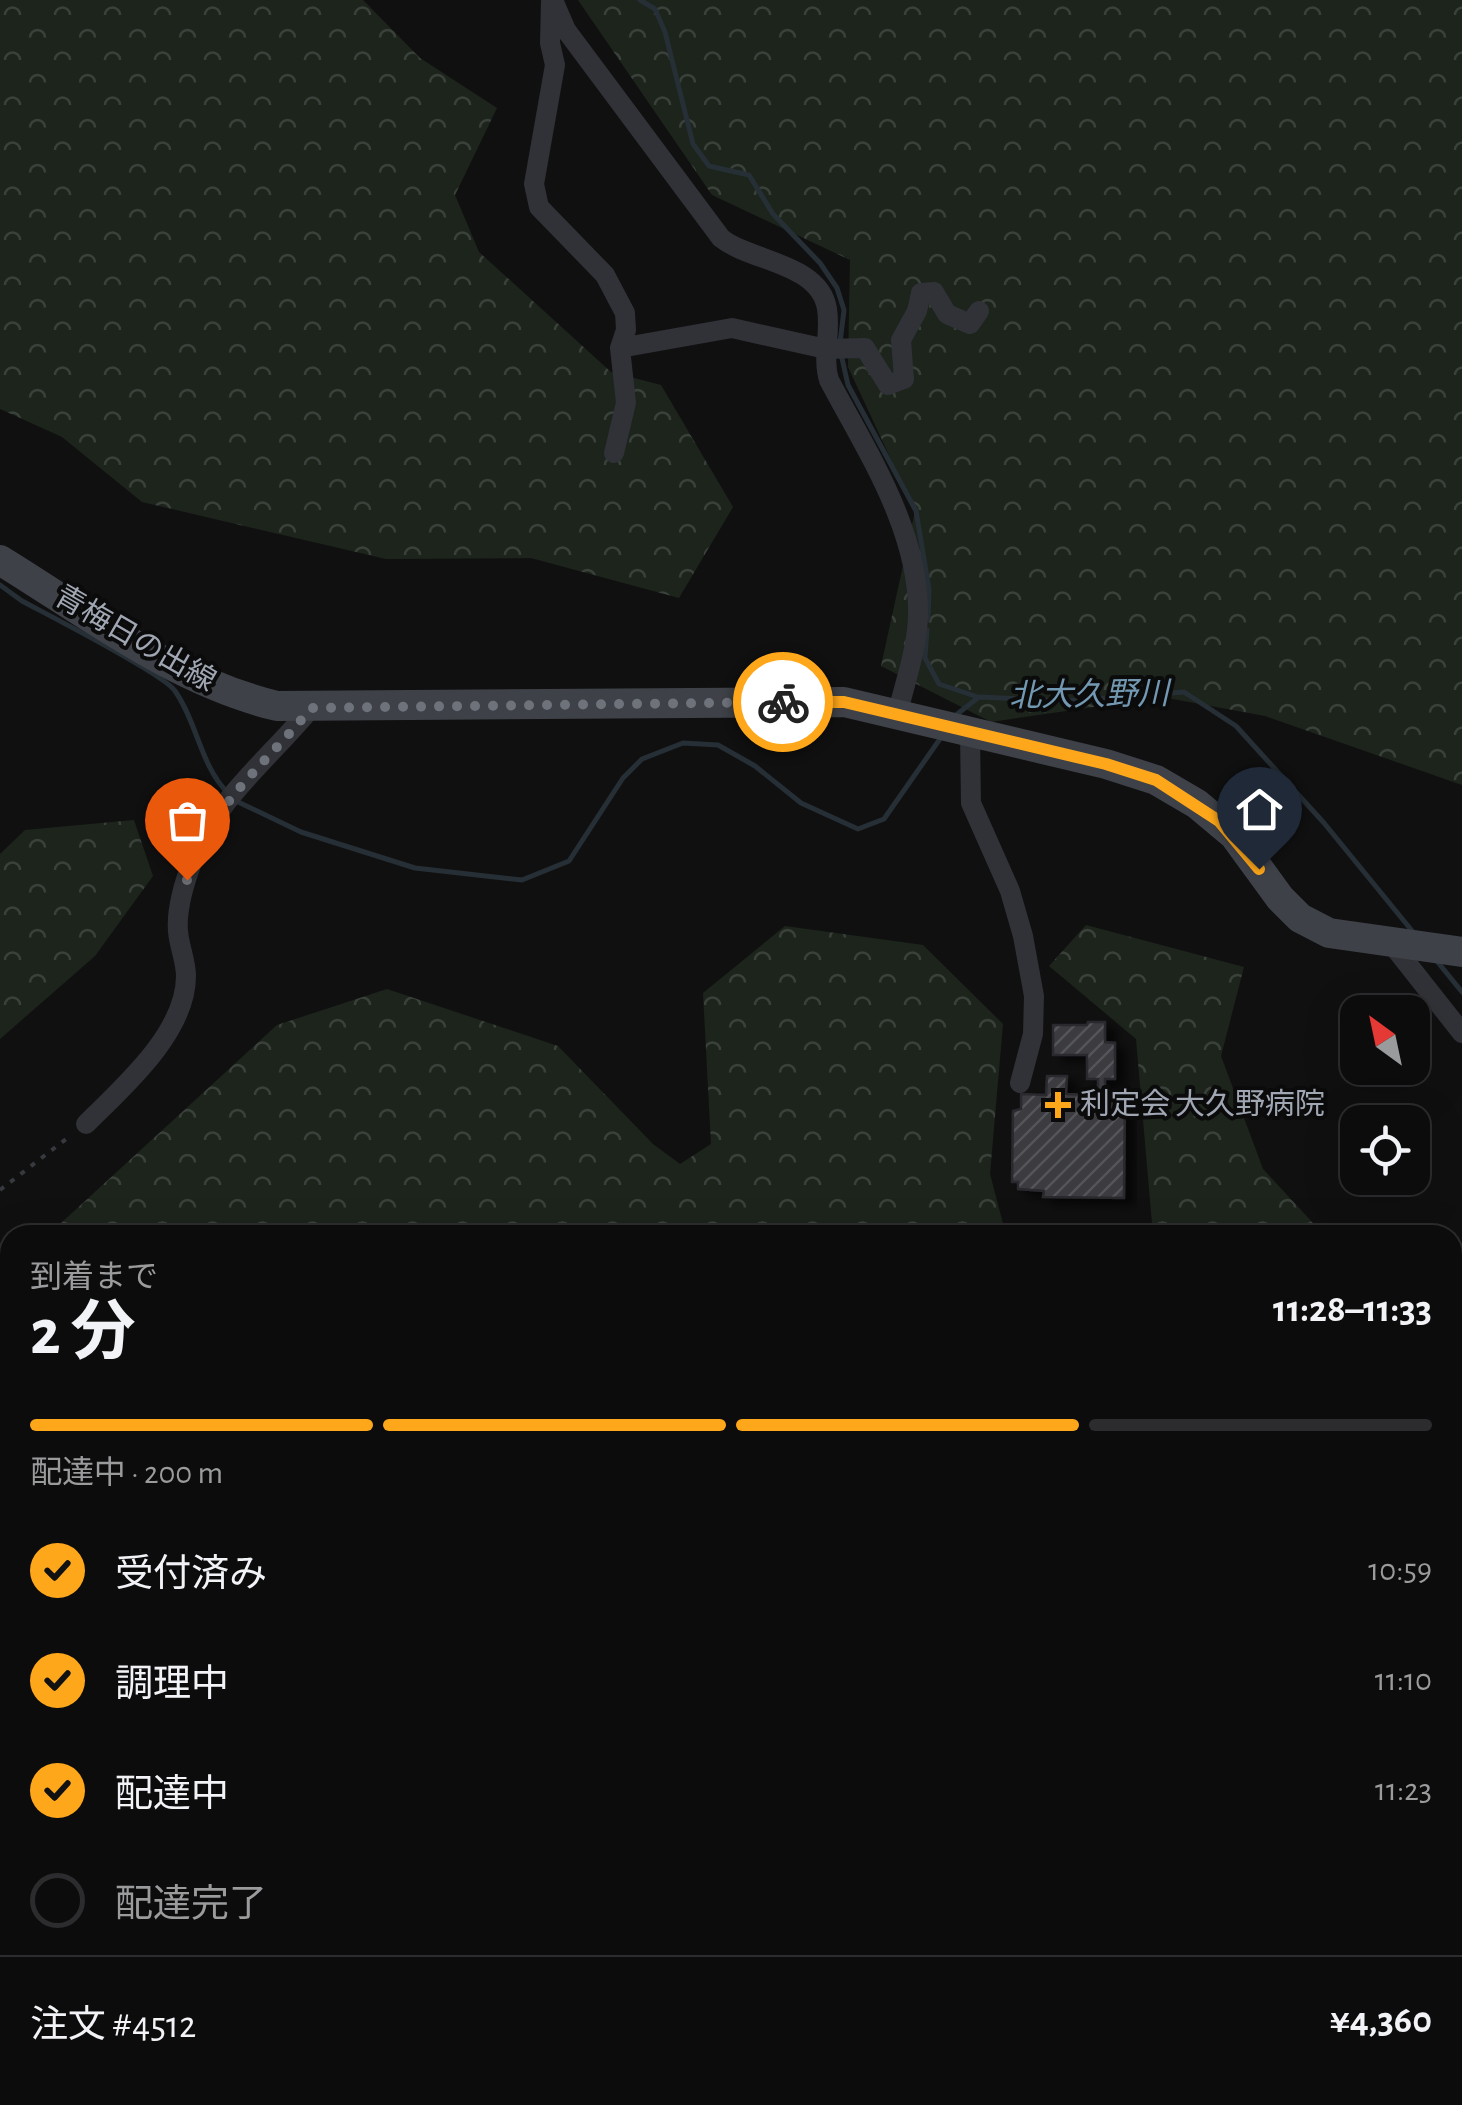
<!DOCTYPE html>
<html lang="ja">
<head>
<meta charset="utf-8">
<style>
	:root { --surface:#0c0c0d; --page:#1a1a1b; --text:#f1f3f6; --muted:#9a9b9d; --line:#2c2c2e; --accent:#ffa71a }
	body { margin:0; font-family:"Alegreya Sans","Noto Sans JP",sans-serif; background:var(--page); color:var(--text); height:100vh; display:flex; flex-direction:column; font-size:38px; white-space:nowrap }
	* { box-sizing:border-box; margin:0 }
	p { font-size:32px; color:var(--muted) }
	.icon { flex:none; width:55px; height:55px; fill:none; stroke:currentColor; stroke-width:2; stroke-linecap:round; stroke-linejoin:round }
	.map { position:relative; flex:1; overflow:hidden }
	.panel { position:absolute; left:0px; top:1225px; width:1462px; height:880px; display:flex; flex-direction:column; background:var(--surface); border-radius:30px 30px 0 0; box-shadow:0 10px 40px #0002,0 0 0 2px var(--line) }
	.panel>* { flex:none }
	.needle { width:65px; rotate:327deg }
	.fabs { position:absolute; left:1340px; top:995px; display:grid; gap:20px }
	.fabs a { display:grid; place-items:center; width:90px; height:90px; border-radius:20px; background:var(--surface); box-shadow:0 10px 40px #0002,0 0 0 2px var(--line); font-size:50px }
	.pin { position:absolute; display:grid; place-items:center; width:85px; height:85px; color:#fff; margin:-102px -42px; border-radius:50% 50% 50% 0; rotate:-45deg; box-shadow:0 0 10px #0007 }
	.pin .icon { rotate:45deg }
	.courier { position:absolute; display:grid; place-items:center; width:100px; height:100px; margin:-50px; border:8px solid #ffa71a; border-radius:50%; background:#fff; color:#222; box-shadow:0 2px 12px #0007 }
	.summary em { font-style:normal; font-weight:700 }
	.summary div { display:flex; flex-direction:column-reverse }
	.summary { display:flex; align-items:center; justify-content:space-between; height:170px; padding:0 30px }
	h1 { font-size:65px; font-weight:700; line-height:75px }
	.bar { display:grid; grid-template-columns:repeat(4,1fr); gap:15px 10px; align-content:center; height:120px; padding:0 30px }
	.bar i { height:12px; border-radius:8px; background:var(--line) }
	.bar .active { background:var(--accent) }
	.bar p { grid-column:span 4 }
	.line { display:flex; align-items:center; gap:25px; padding:0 30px; border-top:2px solid var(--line) }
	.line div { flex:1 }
	ol { padding:0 30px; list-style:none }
	li { display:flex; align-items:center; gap:30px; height:110px }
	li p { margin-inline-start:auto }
	li .icon { padding:10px; border-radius:50%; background:var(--accent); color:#111; stroke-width:4 }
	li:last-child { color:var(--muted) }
	li i { width:55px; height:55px; border:5px solid var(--line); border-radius:50% }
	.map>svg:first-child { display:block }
	.forest { fill:url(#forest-crowns) }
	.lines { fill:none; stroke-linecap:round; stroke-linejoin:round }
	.stream { stroke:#262f35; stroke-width:5 }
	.building { fill:url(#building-hatch); stroke:#2a2a2e; stroke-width:2.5; filter:url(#shadow) }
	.path { stroke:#36393e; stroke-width:4; stroke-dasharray:5 8; stroke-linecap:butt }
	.minor { stroke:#303237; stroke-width:20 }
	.secondary { stroke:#3e4147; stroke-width:30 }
	.done { stroke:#6e727a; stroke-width:10; stroke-dasharray:0 18 }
	.route { stroke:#ffa71a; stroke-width:12 }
	.poi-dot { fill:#ffa71a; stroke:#0b0b0c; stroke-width:4 }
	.labels { text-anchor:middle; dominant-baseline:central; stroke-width:8; stroke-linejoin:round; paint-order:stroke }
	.street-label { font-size:30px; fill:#a0a7b3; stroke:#0b0b0c }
	.poi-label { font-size:30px; fill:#a0a7b3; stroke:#0b0b0c; text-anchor:start }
	.water-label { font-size:32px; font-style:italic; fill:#7398b2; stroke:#0b0b0c }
</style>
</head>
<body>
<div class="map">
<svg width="1462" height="2105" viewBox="0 0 1462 2105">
	<defs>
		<pattern id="forest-crowns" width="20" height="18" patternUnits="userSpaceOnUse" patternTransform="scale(2.5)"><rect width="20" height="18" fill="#1c241c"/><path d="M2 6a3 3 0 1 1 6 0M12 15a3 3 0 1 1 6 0" fill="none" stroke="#3a413b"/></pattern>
		<pattern id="building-hatch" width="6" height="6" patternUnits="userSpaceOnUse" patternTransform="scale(2.5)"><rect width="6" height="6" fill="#3a3b3f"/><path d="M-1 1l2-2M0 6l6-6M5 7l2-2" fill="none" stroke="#535458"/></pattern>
		<filter id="shadow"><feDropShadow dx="10" dy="6" stdDeviation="5" flood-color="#0009"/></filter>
	</defs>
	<rect width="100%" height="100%" fill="#101011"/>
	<path class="forest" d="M0,0H363L420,58L497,108L455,195L479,252L611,372L661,385L733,507L679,598L531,558L386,559L142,502L62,437L0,409Z
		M578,0H1462V785L1265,716L1162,697L991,722L881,666L915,511L848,367L850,260L712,195Z
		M134,820L153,876L95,956L0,1039V854L25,830Z
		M1086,925L1244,967L1221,1056L1263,1169L1324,1235H1153L1136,1039L1049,966Z
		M785,926L923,945L1003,1024L990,1174L1006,1235H48L277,1025L387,989L558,1046L653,1144L680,1164L711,1144L703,993Z
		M10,1271V2095H1452V1646L1462,1634V2105H0V1280Z"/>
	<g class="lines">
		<path class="stream" d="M640,0L655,9L665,32L693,144L709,166L749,175L773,214L820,263L837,288L844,310L840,343
			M841,354L848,385L916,511L929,589L928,619
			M0,585L22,601C48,615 164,674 175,691C197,722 201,767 228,793
			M927,630L925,658L939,684L978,697
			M956,715L979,697L1067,701L1184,692L1236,726L1324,823L1413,932
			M236,801L301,832L415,868L522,880L569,861L623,778L642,759L683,743L718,745L755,766L801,803L858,829L884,819L942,736
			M1436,960L1462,992"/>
	</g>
	<path class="building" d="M1088,1022H1105V1042L1115,1043V1079H1105V1095H1125L1124,1198L1043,1197L1044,1191L1018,1189V1182H1012L1013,1111L1021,1109V1094L1046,1095L1047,1076H1067L1066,1094L1098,1095V1079H1087V1055H1053V1025H1087Z"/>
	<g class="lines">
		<path class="path" d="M0,1190L70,1136
			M0,1904L10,1925
			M0,2051L10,2055
			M1452,2073H1462
			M96,2095L122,2105
			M855,2095L856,2105
			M1405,2105L1412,2095"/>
		<path class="minor" d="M553,0L566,30L721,238C751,262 820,263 827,309C831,333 822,357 829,380C867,452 920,531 918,616C917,649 905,683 897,715
			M551,2L550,43L555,65L534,184L539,207L605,275L625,313L626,330L620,348
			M614,453L626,403L620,348L732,328L826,349L865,348L888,385L904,379L901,340L917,311L921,293L934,292L947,314L970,324L979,311
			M970,733L971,803L1010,891L1023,936L1034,996L1033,1034L1020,1083
			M1391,943L1462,1033
			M86,1124C123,1087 186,1033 186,976C186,961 179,946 178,931C176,907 185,880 194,857C217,798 272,756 311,708
			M1452,1329L1462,1315
			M1452,1491L1462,1489"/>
		<path class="secondary" d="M0,560C88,614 176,682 277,706L844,702L1106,764L1156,780L1197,804L1234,835L1280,898L1300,918L1329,933L1462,952"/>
	</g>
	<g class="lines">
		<path class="done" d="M187,880C211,803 263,768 311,708L783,702"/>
		<path class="route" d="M783,702H844L1106,764L1156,780L1219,821L1259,869"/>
	</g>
	<path class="poi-dot" d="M1053 1090h10v10h10v10h-10v10h-10v-10h-10v-10h10z"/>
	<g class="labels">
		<g class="street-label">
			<text transform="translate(135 639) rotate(30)">青梅日の出線</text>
		</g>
		<g class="poi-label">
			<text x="1080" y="1105">利定会 大久野病院</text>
		</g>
		<g class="water-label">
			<text transform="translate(1089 695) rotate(-1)">北大久野川</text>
		</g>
	</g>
</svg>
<div class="fabs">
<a><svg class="needle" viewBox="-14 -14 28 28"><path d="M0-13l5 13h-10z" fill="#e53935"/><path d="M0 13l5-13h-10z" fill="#9a9b9d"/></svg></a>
<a><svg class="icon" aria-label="locate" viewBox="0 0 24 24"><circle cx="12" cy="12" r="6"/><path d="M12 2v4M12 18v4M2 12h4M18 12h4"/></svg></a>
</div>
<div class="pin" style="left:187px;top:880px;background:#ea580c"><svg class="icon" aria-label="bag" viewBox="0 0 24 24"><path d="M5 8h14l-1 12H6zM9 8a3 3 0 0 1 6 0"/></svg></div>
<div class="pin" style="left:1259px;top:869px;background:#1f2937"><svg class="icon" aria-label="home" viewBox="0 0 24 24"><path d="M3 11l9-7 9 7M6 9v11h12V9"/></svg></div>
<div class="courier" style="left:783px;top:702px"><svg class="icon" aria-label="bike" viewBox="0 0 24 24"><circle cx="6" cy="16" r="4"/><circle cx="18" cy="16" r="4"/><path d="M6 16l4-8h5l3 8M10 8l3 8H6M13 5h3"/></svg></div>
<section class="panel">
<div class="summary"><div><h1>2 分</h1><p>到着まで</p></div><em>11:28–11:33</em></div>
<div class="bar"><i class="active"></i><i class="active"></i><i class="active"></i><i></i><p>配達中 · 200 m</p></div>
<ol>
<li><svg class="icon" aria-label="check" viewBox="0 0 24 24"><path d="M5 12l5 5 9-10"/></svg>受付済み<p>10:59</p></li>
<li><svg class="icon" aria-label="check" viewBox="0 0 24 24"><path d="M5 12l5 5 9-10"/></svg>調理中<p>11:10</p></li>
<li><svg class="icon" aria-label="check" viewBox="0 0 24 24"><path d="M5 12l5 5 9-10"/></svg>配達中<p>11:23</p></li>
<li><i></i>配達完了</li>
</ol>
<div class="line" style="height:130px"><div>注文 #4512</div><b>¥4,360</b></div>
</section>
</div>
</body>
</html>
